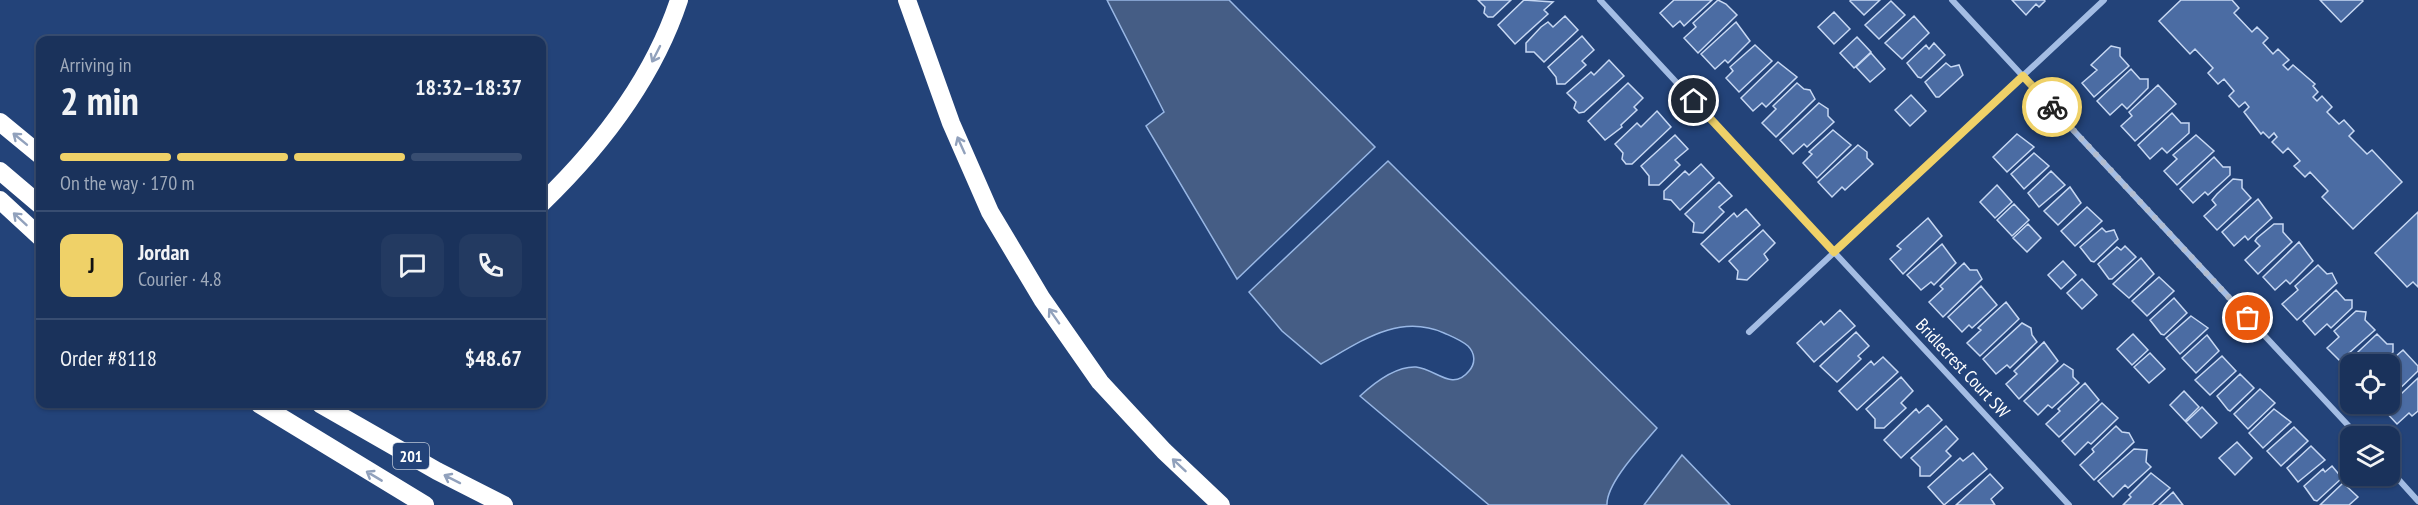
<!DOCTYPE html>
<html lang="en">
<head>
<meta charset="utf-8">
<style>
	:root { --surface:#1a325b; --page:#233a61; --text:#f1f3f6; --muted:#9faabb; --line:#384d71; --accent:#efd168 }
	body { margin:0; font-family:"PT Sans Narrow",sans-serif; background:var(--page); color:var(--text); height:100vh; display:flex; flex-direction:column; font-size:22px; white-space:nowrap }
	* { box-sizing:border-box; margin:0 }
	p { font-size:20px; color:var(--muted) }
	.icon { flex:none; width:33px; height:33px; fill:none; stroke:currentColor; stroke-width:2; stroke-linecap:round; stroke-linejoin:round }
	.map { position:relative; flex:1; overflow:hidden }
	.sheet { position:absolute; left:36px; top:36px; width:510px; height:372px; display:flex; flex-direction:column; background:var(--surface); border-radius:12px; box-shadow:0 2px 4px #0004,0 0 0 2px var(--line) }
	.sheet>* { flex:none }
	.tools { position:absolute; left:2340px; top:354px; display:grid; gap:12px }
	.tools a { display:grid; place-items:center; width:60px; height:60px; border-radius:12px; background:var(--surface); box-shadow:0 2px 4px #0004,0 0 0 2px var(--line); font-size:30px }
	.pin { position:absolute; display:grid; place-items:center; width:51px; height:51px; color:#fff; margin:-26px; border:3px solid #fff; border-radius:50%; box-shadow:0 2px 6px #0007 }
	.courier { position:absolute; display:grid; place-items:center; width:60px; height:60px; margin:-30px; border:4px solid #efd168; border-radius:50%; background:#fff; color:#222; box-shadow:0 2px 8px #0007 }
	.summary em { font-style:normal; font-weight:600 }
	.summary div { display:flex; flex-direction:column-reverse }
	.summary { display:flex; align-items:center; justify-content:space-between; height:102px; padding:0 24px }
	h1 { font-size:39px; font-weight:600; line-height:45px }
	.bar { display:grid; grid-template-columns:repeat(4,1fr); gap:9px 6px; align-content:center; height:72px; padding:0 24px }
	.bar i { height:8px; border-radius:4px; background:var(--line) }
	.bar .selected { background:var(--accent) }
	.bar p { grid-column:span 4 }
	.line { display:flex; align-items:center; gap:15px; padding:0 24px; border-top:2px solid var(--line) }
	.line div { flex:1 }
	.round { display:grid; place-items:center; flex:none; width:63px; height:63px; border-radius:12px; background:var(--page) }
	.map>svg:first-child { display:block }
	.water { fill:#455d85; stroke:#98b7e5; stroke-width:1.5 }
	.building { fill:#4b6ca3; stroke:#c7d8f3; stroke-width:1.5 }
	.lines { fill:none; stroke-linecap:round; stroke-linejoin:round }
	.street { stroke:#a4bde4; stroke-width:6 }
	.highway { stroke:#fff; stroke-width:18 }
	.oneway { stroke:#91a1bc }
	.done { stroke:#b2bdd0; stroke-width:6; stroke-dasharray:0 10.8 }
	.route { stroke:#efd168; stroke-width:8 }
	.labels { text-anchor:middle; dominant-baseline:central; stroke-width:4.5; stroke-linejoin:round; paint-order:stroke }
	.shield { fill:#234379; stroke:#bdc7d7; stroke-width:1.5 }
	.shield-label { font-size:16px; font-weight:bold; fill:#fff }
	.street-label { font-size:18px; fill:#fff; stroke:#234379 }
</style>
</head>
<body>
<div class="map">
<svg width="2418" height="505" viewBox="0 0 2418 505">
	<rect width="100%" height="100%" fill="#234379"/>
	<path class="water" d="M1107,0H1229L1375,147L1237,279L1146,126L1164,112Z
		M1388,161L1657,428C1642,446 1606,483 1607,505H1489L1360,396C1374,383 1395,366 1416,367C1436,369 1452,392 1469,371C1476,363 1475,353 1468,346C1461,340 1453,337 1444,333C1398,313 1360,342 1321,364L1282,331L1249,292Z
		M1682,455L1730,505H1644Z"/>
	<path class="building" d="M1478,0H1511L1493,17H1488L1484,13L1485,7Z
		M1524,0L1553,2L1544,10L1548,14L1515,44L1498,25Z
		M1674,0H1712L1684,26L1680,21L1673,27L1660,13Z
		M1718,0L1726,4L1737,15L1698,53L1684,38L1696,27L1693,23Z
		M1880,0L1864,15L1850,1L1851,0Z
		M2012,0H2044L2045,1L2039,7L2036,4L2026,15Z
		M2181,0H2232L2239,8L2234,13L2252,32L2257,27L2268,38L2263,43L2273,54L2278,49L2289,60L2283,65L2288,70L2293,65L2315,84L2313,86L2318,92L2313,97L2317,101L2322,96L2332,107L2327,112L2339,124L2344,120L2354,131L2349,136L2367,154L2372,150L2402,182L2353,229L2322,197L2328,191L2310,172L2305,177L2294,166L2300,161L2288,148L2283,153L2272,142L2277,137L2274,133L2269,138L2263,132L2261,134L2244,112L2249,107L2245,102L2239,107L2229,96L2234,91L2224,79L2218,84L2208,73L2213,68L2195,49L2190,54L2159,21Z
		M2320,0H2362L2363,1L2341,22Z
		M1891,1L1905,15L1879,39L1865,25Z
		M1834,12L1850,29L1834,44L1818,27Z
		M1565,16L1578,30L1544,62L1534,52H1526V43L1541,27L1548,22L1553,27Z
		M1914,16L1929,33L1902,59L1885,43Z
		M1736,22L1750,41L1728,63L1725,60L1715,69L1701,54Z
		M1582,36L1594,50L1582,61L1586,65L1565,84H1557L1556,77L1548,67Z
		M1857,37L1871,52L1854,68L1840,53Z
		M1934,43L1945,55L1921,78L1918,77L1907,63L1926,45L1929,49Z
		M1755,45L1772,61L1739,92L1726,78L1733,71L1730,67Z
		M2111,46L2120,48V56L2129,66L2094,97L2082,83L2097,70L2091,65Z
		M1871,53L1885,69L1870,82L1856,67Z
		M1609,60L1624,76L1584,112L1579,113L1574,108L1576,102L1567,93L1591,72L1594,75Z
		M1778,62L1797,77L1766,107L1762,103L1753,111L1741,98Z
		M1946,63L1951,67L1959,65L1963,75L1939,97H1936L1925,82Z
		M2131,69L2140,79H2148V88L2127,109L2122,104L2110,115L2097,101Z
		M1628,83L1643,98L1634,107L1637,110L1621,125L1622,127L1605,140L1588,121Z
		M1797,83L1804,89L1810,90L1815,99L1776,137L1762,123L1776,109L1773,106Z
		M2158,85L2176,104L2135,141L2121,126L2132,116L2129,112Z
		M1911,95L1926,111L1910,126L1895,110Z
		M1819,103L1828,109V116L1834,122L1807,147L1804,144L1793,154L1780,140Z
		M1657,111L1671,127L1632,164H1626L1622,159L1623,153L1615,144L1637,123L1641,127Z
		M2172,113L2181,123H2189V133L2167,153L2162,148L2150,159L2138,145Z
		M1833,130L1851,145L1817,178L1803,163L1812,154L1809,152Z
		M2017,134L2034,147L2007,172L1993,157Z
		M1675,135L1688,149L1675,160L1680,165L1659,185H1649V176L1641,166Z
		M2196,135L2214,151L2177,185L2164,171L2177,159L2173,155Z
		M1858,145L1867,152V158L1873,164L1845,190L1842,187L1832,197L1818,182Z
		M2034,153L2049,166L2024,189L2011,174Z
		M2214,157L2223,167H2230V175L2208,195L2205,192L2193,203L2180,189Z
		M1701,164L1714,178L1680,210L1671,200L1664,199V191L1685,171L1689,175Z
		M2051,171L2065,185L2039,207L2028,193Z
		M2233,179L2242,180V188L2251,198L2217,230L2204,216L2216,205L2212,200L2217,194Z
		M1719,182L1732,196L1719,207L1724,212L1703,233L1693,232L1694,223L1685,214Z
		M1997,185L2012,202L1995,218L1980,202Z
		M2070,187L2081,203L2058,225L2044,211Z
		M2258,199L2272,218L2248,240L2245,236L2234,246L2222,232Z
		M2014,204L2029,220L2012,236L1997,220Z
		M2087,207L2102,221L2075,246L2061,231Z
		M1746,209L1760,225L1719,262L1701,244L1734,213L1737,217Z
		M2418,212V287L2413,282L2407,287L2375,253Z
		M1928,218L1942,236L1903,274L1890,259L1901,249L1897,246Z
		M2028,224L2041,238L2027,252L2013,238Z
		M2274,224H2283V232L2292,242L2258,274L2245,260L2260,246L2255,241L2257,238Z
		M2102,228L2106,232L2114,230L2118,239L2094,262L2091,261L2080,247Z
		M1763,230L1775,243L1764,254L1768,260L1747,280L1737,279L1738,271L1729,261Z
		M2299,242L2313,261L2290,284L2286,280L2275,290L2263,277Z
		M1942,244L1956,263L1934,285L1931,282L1921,290L1907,275Z
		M2125,246L2136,257L2112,279H2109L2098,264L2117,247L2121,250Z
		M2141,258L2154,274L2129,298L2113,284Z
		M2063,261L2076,275L2061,289L2048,275Z
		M1964,263L1970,270H1977L1982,279L1943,317L1929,302L1943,289L1940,286Z
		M2318,265L2327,274L2332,273L2337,283L2297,320L2282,304L2298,290L2295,286Z
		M2159,277L2174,291L2147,316L2132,301Z
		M2082,279L2097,295L2082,309L2067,293Z
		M1981,286L1997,305L1972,328L1969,325L1962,332L1948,317Z
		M2336,290L2345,300H2352V308L2331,328L2327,324L2315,335L2303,321Z
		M2174,298L2187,313L2164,335L2161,334L2150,320Z
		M2006,302L2019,319L1980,356L1967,343L1981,330L1978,328Z
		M1840,310L1855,326L1814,362L1797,343L1821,321L1824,325Z
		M2356,311L2366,312L2365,320L2375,330L2340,361L2327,348L2339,337L2334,331Z
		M2191,316L2208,328L2180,354L2166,338Z
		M2022,323L2031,328L2032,335L2037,342L2010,368L2007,365L1996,374L1983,359Z
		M1856,332L1869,346L1858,356L1861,359L1837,382L1820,366Z
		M2133,334L2148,350L2132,365L2117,349Z
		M2377,334L2387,344H2393V352L2380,364H2350V374L2343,366Z
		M2207,335L2219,351L2196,373L2182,358Z
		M2044,342L2058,361L2019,399L2006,384L2017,374L2014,371Z
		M2403,350L2418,366V371L2390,398V364H2387Z
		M2150,353L2165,369L2149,383L2134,367Z
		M2222,356L2236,371L2210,395L2195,380Z
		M1883,357L1898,372L1857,410L1839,391L1871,361L1874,365Z
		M2064,364L2073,370V377L2079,383L2052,408L2048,405L2038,415L2024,401Z
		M2240,374L2254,388L2230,411L2228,410L2217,396Z
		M1901,377L1913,391L1901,403L1906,408L1884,428H1875V419L1866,409Z
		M2418,378V411L2412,416L2409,413L2397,424L2384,410Z
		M2085,383L2099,400L2059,437L2046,424L2060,411L2058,409Z
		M2260,389L2275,403L2248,429L2234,414Z
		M2184,391L2199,407L2185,421L2170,405Z
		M2102,403L2118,418L2091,444L2088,442L2075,455L2062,441Z
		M1928,405L1942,420L1901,458L1884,440L1916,409L1919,413Z
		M2202,407L2217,423L2201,438L2186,422Z
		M2274,409L2291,422L2263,448L2249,433Z
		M1946,426L1958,439L1946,451L1951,456L1930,476H1920V467L1911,458Z
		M2116,426L2122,432L2129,433L2134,442L2094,480L2080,465L2094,452L2092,449Z
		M2294,427L2308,441L2281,466L2267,451Z
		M2237,442L2252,458L2235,475L2219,458Z
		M2311,446L2325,460L2298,482L2287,468Z
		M2134,449L2147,450L2146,462L2151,467L2128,488L2125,485L2113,497L2098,481Z
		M1973,453L1987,469L1944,505L1928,487L1960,458L1963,461Z
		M2332,466L2342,478L2317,501L2314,500L2304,486L2323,469L2325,472Z
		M2151,473L2170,488L2152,505H2123L2131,497L2129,495Z
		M1990,474L2003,488L1991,499L1995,505H1956Z
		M2343,483L2358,497L2349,505H2320Z
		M2173,492L2183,505H2159Z"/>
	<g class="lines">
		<path class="street" d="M1600,0L2069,505
			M1952,0L2358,436
			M1749,332L2104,0
			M2390,470L2418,501"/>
		<path class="highway" d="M907,0L951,123L990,212L1042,299L1100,382L1164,451L1221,505
			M0,122L40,155
			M0,171L40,205
			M0,200L40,237
			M542,203C601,146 653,79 679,0
			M259,404L425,505
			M320,404L437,471L504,505"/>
	</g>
	<defs><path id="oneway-shaft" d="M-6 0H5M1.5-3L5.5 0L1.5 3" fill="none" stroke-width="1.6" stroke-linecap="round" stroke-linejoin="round" transform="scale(1.5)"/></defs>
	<g class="oneway">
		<use href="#oneway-shaft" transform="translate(656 54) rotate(117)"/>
		<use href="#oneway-shaft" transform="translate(20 139) rotate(-141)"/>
		<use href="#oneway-shaft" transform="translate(961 145) rotate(-114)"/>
		<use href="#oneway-shaft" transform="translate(20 219) rotate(-137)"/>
		<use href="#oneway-shaft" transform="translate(1054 316) rotate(-125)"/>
		<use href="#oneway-shaft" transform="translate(1179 465) rotate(-137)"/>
		<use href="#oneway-shaft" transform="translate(374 476) rotate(-149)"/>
		<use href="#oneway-shaft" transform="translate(452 479) rotate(-153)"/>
	</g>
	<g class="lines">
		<path class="done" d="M2052,107L2248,318"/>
		<path class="route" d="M1694,101L1834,252L2023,76L2052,107"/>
	</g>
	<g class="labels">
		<rect class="shield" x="393" y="443" width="36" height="26" rx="4.5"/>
		<g class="shield-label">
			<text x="411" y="456">201</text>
		</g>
		<g class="street-label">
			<text transform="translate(1963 368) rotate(47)">Bridlecrest Court SW</text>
		</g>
	</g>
</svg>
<div class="tools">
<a><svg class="icon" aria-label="locate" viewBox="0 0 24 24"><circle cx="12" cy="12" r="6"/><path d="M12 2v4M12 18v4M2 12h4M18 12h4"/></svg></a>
<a><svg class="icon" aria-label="layers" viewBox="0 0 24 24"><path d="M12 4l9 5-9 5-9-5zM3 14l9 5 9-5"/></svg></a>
</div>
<div class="pin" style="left:2248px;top:318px;background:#ea580c"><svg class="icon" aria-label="bag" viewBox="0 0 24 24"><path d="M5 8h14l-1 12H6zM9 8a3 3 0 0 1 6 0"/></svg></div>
<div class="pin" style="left:1694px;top:101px;background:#1f2937"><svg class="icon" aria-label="home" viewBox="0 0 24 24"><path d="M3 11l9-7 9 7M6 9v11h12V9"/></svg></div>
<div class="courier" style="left:2052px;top:107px"><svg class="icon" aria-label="bike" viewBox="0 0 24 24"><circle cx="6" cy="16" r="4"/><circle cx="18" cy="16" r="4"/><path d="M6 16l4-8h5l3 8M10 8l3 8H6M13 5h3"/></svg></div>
<section class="sheet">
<div class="summary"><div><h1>2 min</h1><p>Arriving in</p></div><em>18:32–18:37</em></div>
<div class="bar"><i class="selected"></i><i class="selected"></i><i class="selected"></i><i></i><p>On the way · 170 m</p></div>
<div class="line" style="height:108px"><b class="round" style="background:var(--accent);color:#111">J</b><div><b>Jordan</b><p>Courier · 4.8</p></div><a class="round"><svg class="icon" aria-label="chat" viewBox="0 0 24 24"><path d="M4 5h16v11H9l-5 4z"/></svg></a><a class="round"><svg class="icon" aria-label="phone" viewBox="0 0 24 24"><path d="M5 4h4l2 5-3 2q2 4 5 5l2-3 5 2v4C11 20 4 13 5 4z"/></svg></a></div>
<div class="line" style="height:78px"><div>Order #8118</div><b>$48.67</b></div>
</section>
</div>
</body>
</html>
